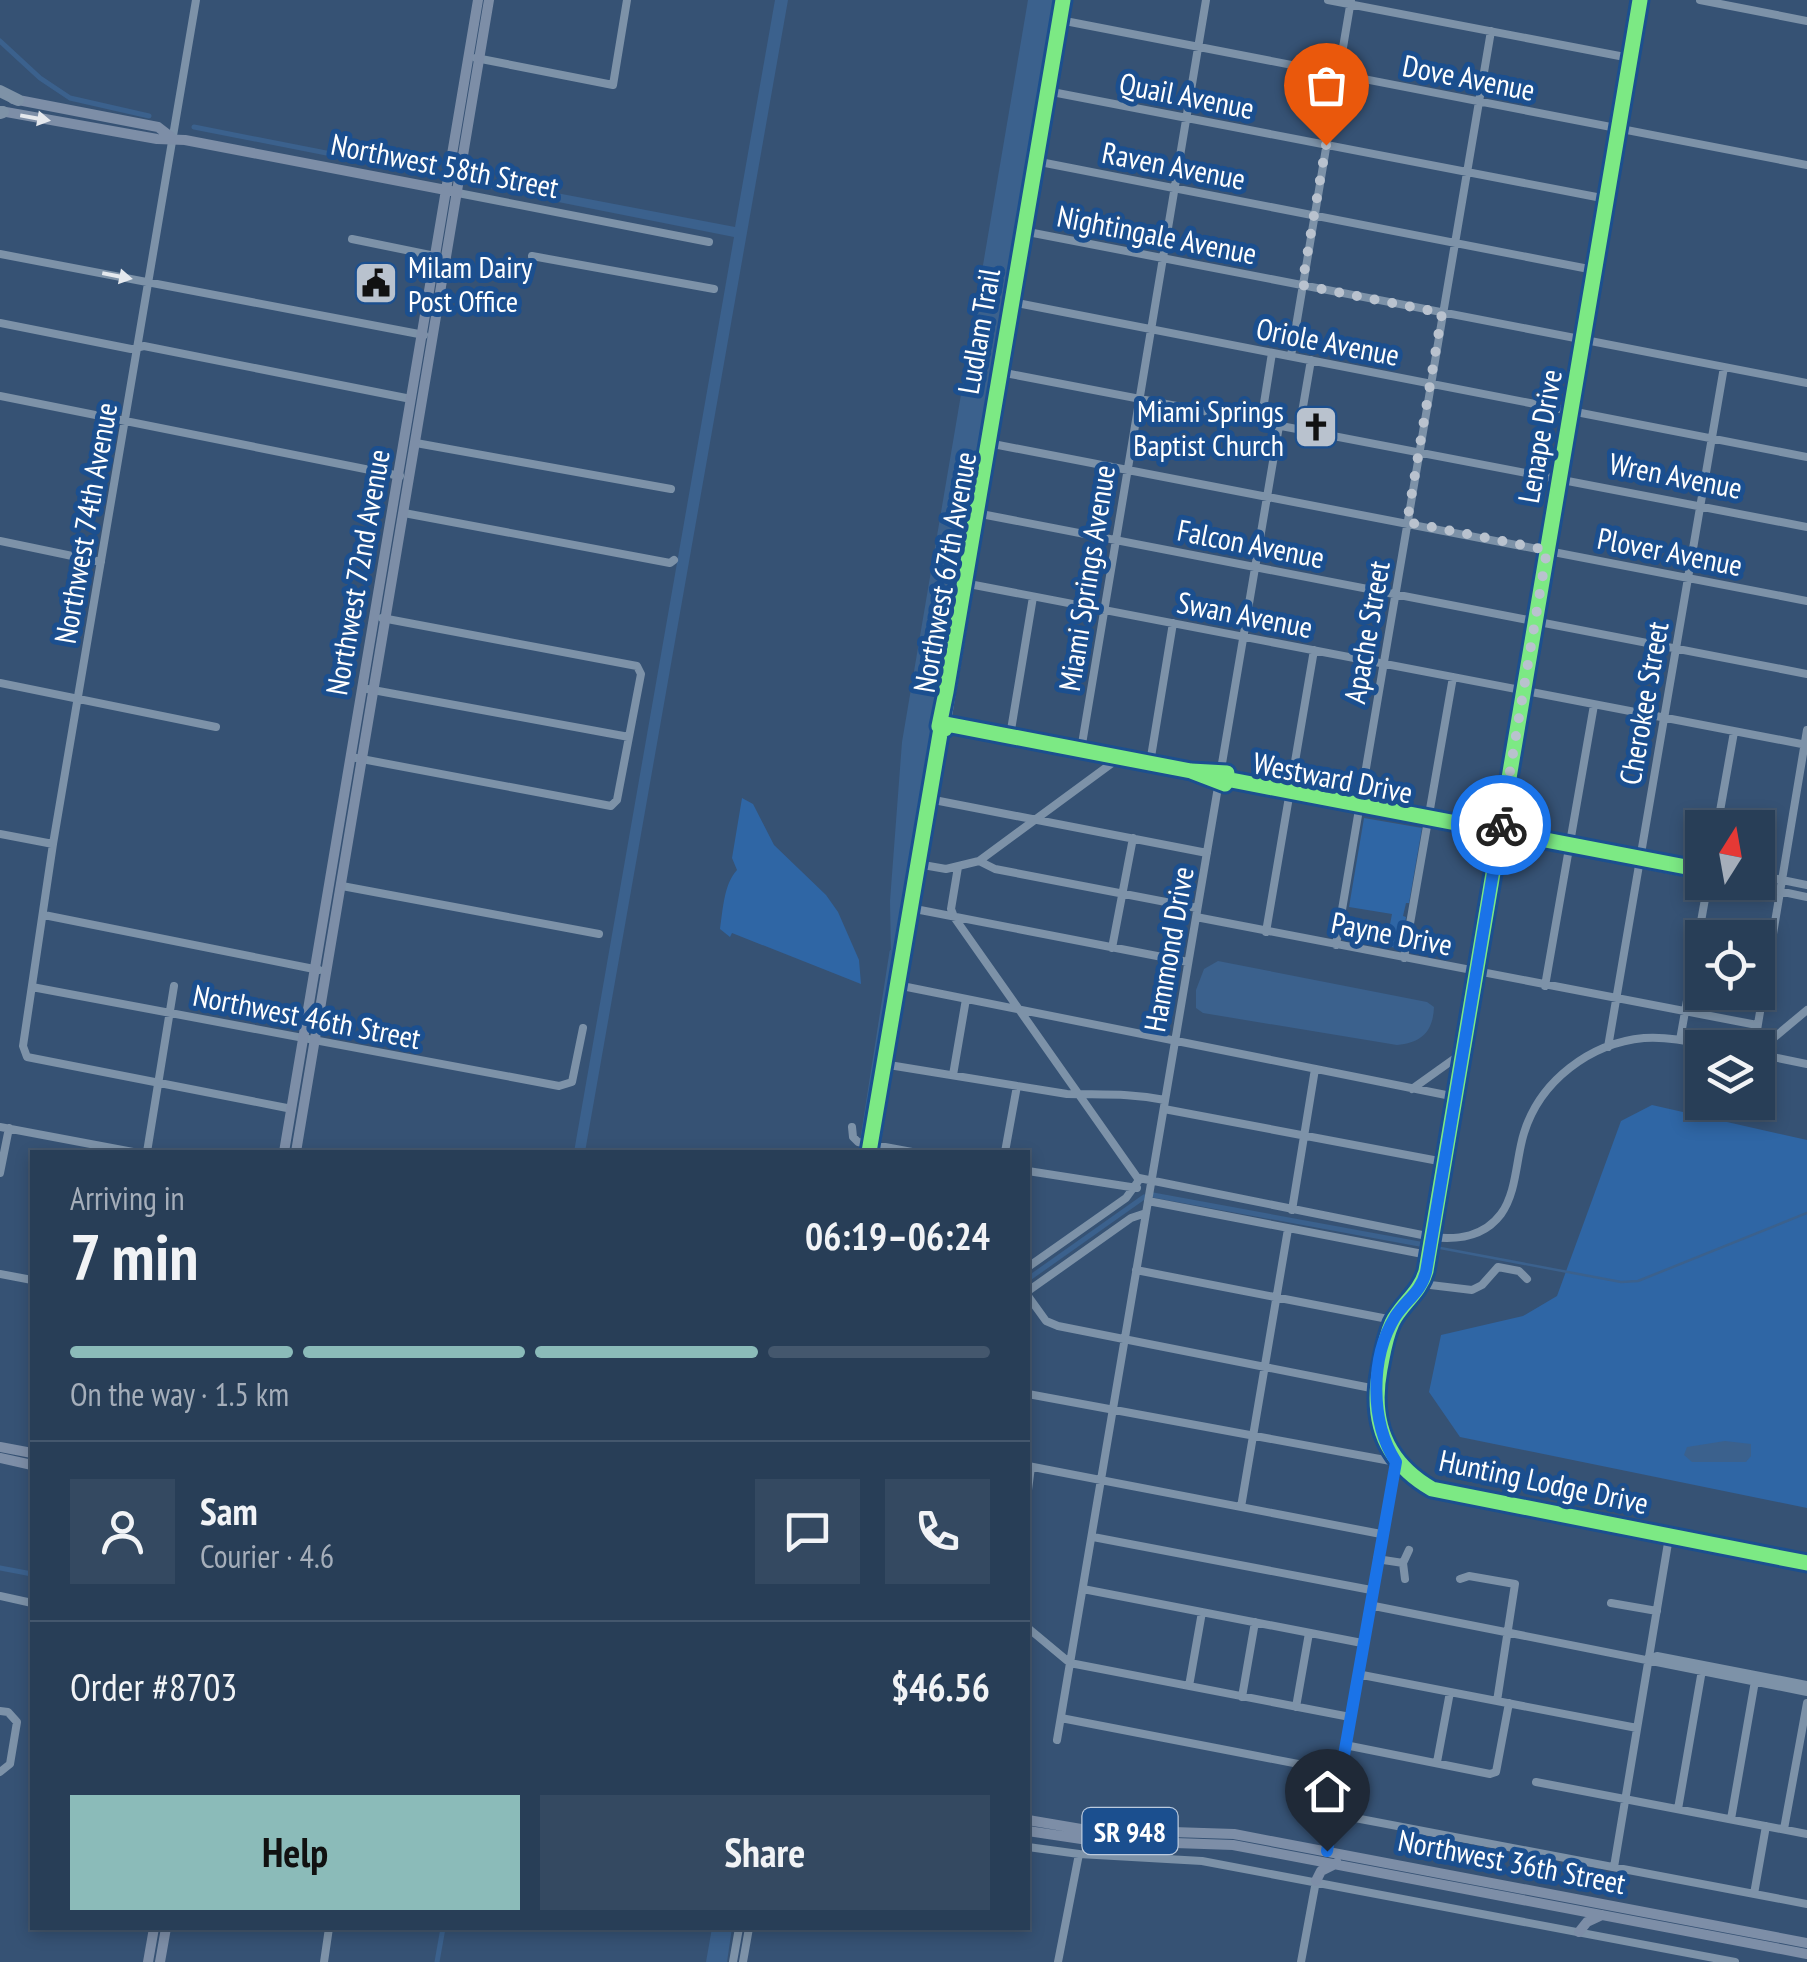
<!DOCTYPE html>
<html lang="en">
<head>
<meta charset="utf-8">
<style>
	:root { --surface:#283e57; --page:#344961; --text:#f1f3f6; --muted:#a5aeba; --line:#44576d; --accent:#8bbbb9 }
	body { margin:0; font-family:"PT Sans Narrow",sans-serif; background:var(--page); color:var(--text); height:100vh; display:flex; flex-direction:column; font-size:38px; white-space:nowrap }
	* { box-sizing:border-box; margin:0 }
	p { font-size:32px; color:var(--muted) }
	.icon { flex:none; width:55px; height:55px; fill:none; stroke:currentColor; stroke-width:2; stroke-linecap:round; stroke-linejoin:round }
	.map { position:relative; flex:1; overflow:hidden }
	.drawer { position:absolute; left:30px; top:1150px; width:1000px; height:780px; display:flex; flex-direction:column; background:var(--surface); border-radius:0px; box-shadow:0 5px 15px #0003,0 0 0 2px var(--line) }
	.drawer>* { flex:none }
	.needle { width:65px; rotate:11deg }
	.tools { position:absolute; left:1685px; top:810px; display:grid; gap:20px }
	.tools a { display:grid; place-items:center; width:90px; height:90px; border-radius:0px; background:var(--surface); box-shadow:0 5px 15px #0003,0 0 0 2px var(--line); font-size:50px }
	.pin { position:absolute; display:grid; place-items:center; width:85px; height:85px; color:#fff; margin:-102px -42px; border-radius:50% 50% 50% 0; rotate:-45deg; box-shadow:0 0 10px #0007 }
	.pin .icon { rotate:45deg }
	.courier { position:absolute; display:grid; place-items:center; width:100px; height:100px; margin:-50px; border:8px solid #1a73e8; border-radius:50%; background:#fff; color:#222; box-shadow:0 2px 12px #0007 }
	.summary em { font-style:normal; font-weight:600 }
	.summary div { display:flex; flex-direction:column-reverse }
	.summary { display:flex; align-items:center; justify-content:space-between; height:170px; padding:0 40px }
	h1 { font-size:65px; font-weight:600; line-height:75px }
	.bar { display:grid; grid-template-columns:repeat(4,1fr); gap:15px 10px; align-content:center; height:120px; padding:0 40px }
	.bar i { height:12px; border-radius:8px; background:var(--line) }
	.bar .active { background:var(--accent) }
	.bar p { grid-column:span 4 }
	.line { display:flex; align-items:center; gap:25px; padding:0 40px; border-top:2px solid var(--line) }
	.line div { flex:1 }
	.round { display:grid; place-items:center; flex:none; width:105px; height:105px; border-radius:0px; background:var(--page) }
	.cta { display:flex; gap:20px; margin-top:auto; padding:20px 40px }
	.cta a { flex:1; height:115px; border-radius:0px; background:var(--accent); color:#111; font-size:40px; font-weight:600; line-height:115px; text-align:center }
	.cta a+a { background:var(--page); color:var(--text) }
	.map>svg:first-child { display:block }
	.green { fill:#2f66a5 }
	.water { fill:#3b618d }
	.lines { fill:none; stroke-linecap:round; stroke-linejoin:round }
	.stream { stroke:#3b618d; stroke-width:2.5 }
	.canal { stroke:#3b618d; stroke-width:5 }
	.minor { stroke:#7d92a8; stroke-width:8 }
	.major { stroke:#7d8ea7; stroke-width:10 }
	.highway { stroke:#7e92a7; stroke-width:12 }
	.cycleway-casing { stroke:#1b4f8f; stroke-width:21 }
	.cycleway { stroke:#7ce984; stroke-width:15 }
	.oneway { fill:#e5e8ed }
	.oneway2 { fill:#e5e9ee }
	.done { stroke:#b9c2ce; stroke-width:10; stroke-dasharray:0 18 }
	.route { stroke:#1a73e8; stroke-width:12 }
	.labels { text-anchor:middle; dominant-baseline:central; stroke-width:10; stroke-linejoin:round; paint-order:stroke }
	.shield { fill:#1b4f8f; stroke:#bbcadd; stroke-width:2.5 }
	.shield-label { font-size:28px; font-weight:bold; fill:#fff }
	.street-label { font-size:30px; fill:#fff; stroke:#1b4f8f }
	.poi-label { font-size:30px; fill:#fff; stroke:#1b4f8f; text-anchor:start }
</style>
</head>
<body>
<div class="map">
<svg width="1807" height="1962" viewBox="0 0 1807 1962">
	<rect width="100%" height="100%" fill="#365274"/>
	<path class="green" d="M742,798L753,804L774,845L826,895L838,912L859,960L861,984L732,933L730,937L720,929C723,909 724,884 737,870L732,858Z
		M1364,818L1422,828L1409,903H1406L1403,916L1406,917L1401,950L1386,945L1392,914L1349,907Z
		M1652,1105L1807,1140V1508L1460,1437L1429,1392L1441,1335L1523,1316L1557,1296L1621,1121Z"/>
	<path class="water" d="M775,0H788L585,1152H574L734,237L468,184V176L735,227Z
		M1028,0H1057L899,936L891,958L890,901L902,742Z
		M1218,961L1427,1002L1434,1007C1433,1032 1421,1043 1397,1045L1203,1013L1196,1008V990L1204,969Z
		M1725,1441L1751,1444V1456L1746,1462H1692L1684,1455L1687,1447Z
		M712,1928H732L727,1962H706Z"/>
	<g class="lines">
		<path class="stream" d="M1435,1247L1621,1282L1638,1281L1807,1213"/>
		<path class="canal" d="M0,41L40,78L70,98L149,116
			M194,127L433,174
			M863,1138L892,952
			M860,1152L861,1150
			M1153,1195L1425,1245
			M1028,1279L1144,1197
			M0,1568L32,1574
			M437,1962L443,1928"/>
		<path class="minor" d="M196,0L53,844L23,1046L27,1057L292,1109
			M1328,0L1630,58
			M1640,0L1426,1271C1420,1293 1401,1304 1392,1323C1385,1338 1383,1354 1380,1369C1370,1421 1385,1462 1432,1489L1807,1563
			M1700,0L1807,21
			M1065,21L1807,165
			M476,58L613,85L627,0
			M1052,92L1607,199
			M1040,162L1594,270
			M458,193L709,242
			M1028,232L1807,383
			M352,239L435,256
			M0,254L424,335
			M532,256L714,289
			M1017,303L1807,457
			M0,323L131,349L144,346L411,399
			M1291,356L1351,0
			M1005,373L1807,527
			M0,396L400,476
			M1261,422L1272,353
			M1299,430L1311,360
			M416,443L671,489
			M993,444L1807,601
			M404,513L670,563L674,560
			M981,514L1807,674
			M0,541L101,562
			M969,584L1807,745
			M0,683L216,727
			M362,688L629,737
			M946,724L1191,771L1231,774L1702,865
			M1010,736L1033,597
			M1081,750L1206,0
			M351,757L611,806L617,800L641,674L637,666L382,618
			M1150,763L1173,623
			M1200,775L1230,785L1702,876
			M934,800L1207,853
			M1717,828L1734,732
			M0,834L53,844
			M979,861L995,869L1197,908
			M923,865L946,869L979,861L1119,758
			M958,867L951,909L954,917L1139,1180L1126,1198L1028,1267
			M1758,875L1807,885
			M1735,882L1807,897
			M342,886L599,934
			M915,909L1188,962
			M44,915L319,970
			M1196,917L1757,1025
			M1266,932L1314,650
			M1336,945L1491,31
			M1112,948L1133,838
			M1404,958L1453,677
			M902,986L1456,1097
			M1545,986L1594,705
			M32,987L559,1086L572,1082L583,1028
			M1680,1040L1708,882
			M1608,1047L1724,367
			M1754,1048L1807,730
			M1758,1051L1807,1010
			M1758,1054L1807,1064
			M889,1065L1067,1094C1102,1095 1129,1093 1165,1100
			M953,1075L966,999
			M1412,1089L1461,1054
			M1164,1109L1444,1162
			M0,1127L133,1152
			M852,1127L853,1137L858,1142L912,1152
			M147,1152L174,986
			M875,1152L1068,0
			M1005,1152L1017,1086
			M1028,1171L1137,1188
			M0,1173L9,1128
			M1139,1178L1432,1237C1458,1240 1484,1237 1501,1214C1517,1192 1516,1158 1524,1133C1540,1081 1590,1043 1644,1038C1669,1036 1696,1043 1720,1048
			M1148,1201L1428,1255
			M1292,1210L1315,1069
			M1136,1270L1393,1320
			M0,1274L32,1280
			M1422,1284L1472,1290L1482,1285L1498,1267L1519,1271L1527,1279
			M1028,1291L1131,1218L1146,1213
			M1028,1296L1046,1321L1058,1326L1376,1389
			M1028,1394L1396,1462L1327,1851
			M1028,1466L1381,1534
			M1028,1490L1031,1467
			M1241,1507L1288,1229
			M1093,1537L1371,1590
			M1377,1559L1403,1563
			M1405,1579L1403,1563L1409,1550
			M1460,1579L1469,1576L1515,1584L1497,1701
			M1083,1589L1362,1643
			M0,1596L32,1603
			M1611,1603L1657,1611
			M1369,1605L1807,1692
			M1028,1628L1070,1663L1350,1717
			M1649,1659L1657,1656L1807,1685
			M1357,1674L1637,1728
			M1189,1686L1202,1612
			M1242,1697L1255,1622
			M1296,1707L1309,1633
			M0,1711L8,1712L17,1722L10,1764L0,1772
			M1061,1718L1340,1772
			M1057,1740L1279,426
			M1345,1745L1490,1774L1496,1772L1509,1703
			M1437,1762L1450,1692
			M1536,1782L1807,1834
			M1678,1809L1702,1670
			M1334,1814L1807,1904
			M1731,1819L1755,1681
			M1784,1829L1807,1703
			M1028,1847L1079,1854L1202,1861L1735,1962
			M1614,1867L1669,1537
			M1754,1894L1766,1826
			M324,1962L329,1928
			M733,1962L739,1928
			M743,1962L749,1928
			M1058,1962L1079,1854
			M1301,1962L1316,1881"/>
		<path class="major" d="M13,99L158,127L171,137
			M0,111L157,139L185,140L451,191
			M284,1152L478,0
			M296,1152L489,0
			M0,1447L32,1453
			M0,1458L32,1465
			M1028,1820L1081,1829L1234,1834L1807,1943
			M1028,1831L1088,1840L1233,1845L1807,1954
			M1316,1881L1321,1871L1337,1863
			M1579,1932L1587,1922L1602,1915
			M148,1962L154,1928
			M160,1962L166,1928"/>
		<path class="highway" d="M0,91L18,100
			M0,113L3,112"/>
		<g class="cycleway-casing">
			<path id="cycleway" d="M1640,0L1426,1271C1420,1293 1401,1304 1392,1323C1385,1338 1383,1354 1380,1369C1370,1421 1385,1462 1432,1489L1807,1563
				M946,724L1191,771L1227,773L1225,784L1191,771
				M945,729L939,726L946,692L1063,0
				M1226,779L1702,870
				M869,1152L941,728"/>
		</g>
		<use href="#cycleway" class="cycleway"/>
	</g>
	<defs><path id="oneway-solid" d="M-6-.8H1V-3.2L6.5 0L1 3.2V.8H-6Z" transform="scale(2.5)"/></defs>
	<use class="oneway" href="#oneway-solid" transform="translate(35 118) rotate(10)"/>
	<use class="oneway2" href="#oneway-solid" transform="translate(117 276) rotate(11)"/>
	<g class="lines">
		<path class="done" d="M1326,145L1302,285L1442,313L1407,522L1547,550L1501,825"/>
		<path class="route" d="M1327,1851L1396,1462C1370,1422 1370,1358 1395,1317C1406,1300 1421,1292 1426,1272L1501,825"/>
	</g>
	<defs>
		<g id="civic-square" transform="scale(2.25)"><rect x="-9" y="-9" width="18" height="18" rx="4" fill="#b9c2ce" stroke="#1b4f8f"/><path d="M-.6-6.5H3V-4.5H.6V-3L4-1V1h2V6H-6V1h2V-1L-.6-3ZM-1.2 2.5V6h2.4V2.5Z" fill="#111"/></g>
		<g id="church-square" transform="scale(2.25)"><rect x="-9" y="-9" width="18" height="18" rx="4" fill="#b9c2ce" stroke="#1b4f8f"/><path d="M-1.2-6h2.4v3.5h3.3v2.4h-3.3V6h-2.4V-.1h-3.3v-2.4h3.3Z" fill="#111"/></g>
	</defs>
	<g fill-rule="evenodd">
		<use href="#civic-square" x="376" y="283"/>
		<use href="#church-square" x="1316" y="427"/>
	</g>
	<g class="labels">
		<rect class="shield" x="1082.5" y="1808" width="95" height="46" rx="8"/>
		<g class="shield-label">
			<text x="1130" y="1831">SR 948</text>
		</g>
		<g class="street-label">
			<text transform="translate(1469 77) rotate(11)">Dove Avenue</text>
			<text transform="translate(1187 95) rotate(11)">Quail Avenue</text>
			<text transform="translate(445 165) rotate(11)">Northwest 58th Street</text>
			<text transform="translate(1174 165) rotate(11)">Raven Avenue</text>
			<text transform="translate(1157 234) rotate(11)">Nightingale Avenue</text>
			<text transform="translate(978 331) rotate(-80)">Ludlam Trail</text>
			<text transform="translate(1328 341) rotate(11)">Oriole Avenue</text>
			<text transform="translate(1539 436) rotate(-80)">Lenape Drive</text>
			<text transform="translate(1676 475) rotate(11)">Wren Avenue</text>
			<text transform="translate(85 523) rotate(-80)">Northwest 74th Avenue</text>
			<text transform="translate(1251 543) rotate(11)">Falcon Avenue</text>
			<text transform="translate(1670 551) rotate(11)">Plover Avenue</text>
			<text transform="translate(357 572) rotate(-80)">Northwest 72nd Avenue</text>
			<text transform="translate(944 572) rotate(-80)">Northwest 67th Avenue</text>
			<text transform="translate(1086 578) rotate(-81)">Miami Springs Avenue</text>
			<text transform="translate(1245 614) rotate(11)">Swan Avenue</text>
			<text transform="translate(1366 632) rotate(-80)">Apache Street</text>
			<text transform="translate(1643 703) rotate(-80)">Cherokee Street</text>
			<text transform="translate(1333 777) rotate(11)">Westward Drive</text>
			<text transform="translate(1392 933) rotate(11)">Payne Drive</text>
			<text transform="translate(1168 949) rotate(-80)">Hammond Drive</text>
			<text transform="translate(307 1016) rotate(11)">Northwest 46th Street</text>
			<text transform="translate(1544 1481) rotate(12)">Hunting Lodge Drive</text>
			<text transform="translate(1512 1861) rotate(11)">Northwest 36th Street</text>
		</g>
		<g class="poi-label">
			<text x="408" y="266">Milam Dairy<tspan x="408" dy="34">Post Office</tspan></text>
			<text x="1284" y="410" text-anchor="end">Miami Springs<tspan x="1284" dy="34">Baptist Church</tspan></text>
		</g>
	</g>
</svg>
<div class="tools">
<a><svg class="needle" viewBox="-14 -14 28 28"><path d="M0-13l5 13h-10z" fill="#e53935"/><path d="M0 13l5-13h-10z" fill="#a5aeba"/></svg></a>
<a><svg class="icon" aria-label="locate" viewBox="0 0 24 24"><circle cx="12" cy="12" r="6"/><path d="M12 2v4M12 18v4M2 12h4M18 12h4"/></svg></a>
<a><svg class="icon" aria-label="layers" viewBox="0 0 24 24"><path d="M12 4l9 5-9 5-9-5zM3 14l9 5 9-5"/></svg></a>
</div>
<div class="pin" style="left:1326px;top:145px;background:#ea580c"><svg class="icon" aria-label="bag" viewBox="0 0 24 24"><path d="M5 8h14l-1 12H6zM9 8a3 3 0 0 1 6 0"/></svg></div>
<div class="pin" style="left:1327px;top:1851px;background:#1f2937"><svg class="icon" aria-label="home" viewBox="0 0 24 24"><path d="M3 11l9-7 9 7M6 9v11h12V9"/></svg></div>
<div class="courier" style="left:1501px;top:825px"><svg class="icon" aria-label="bike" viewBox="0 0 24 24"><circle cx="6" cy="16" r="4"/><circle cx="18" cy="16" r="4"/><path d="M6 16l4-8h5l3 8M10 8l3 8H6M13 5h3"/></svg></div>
<section class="drawer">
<div class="summary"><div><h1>7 min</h1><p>Arriving in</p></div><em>06:19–06:24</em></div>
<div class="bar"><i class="active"></i><i class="active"></i><i class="active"></i><i></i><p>On the way · 1.5 km</p></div>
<div class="line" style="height:180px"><a class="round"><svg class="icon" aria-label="person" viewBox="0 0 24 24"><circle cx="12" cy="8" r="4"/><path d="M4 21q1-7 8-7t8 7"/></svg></a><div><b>Sam</b><p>Courier · 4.6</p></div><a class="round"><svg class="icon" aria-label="chat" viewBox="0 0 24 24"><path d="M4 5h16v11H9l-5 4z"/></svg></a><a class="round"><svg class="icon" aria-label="phone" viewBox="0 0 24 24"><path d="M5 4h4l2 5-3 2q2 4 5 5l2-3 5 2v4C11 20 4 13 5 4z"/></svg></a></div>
<div class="line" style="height:130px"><div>Order #8703</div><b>$46.56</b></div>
<div class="cta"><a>Help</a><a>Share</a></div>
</section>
</div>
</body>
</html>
